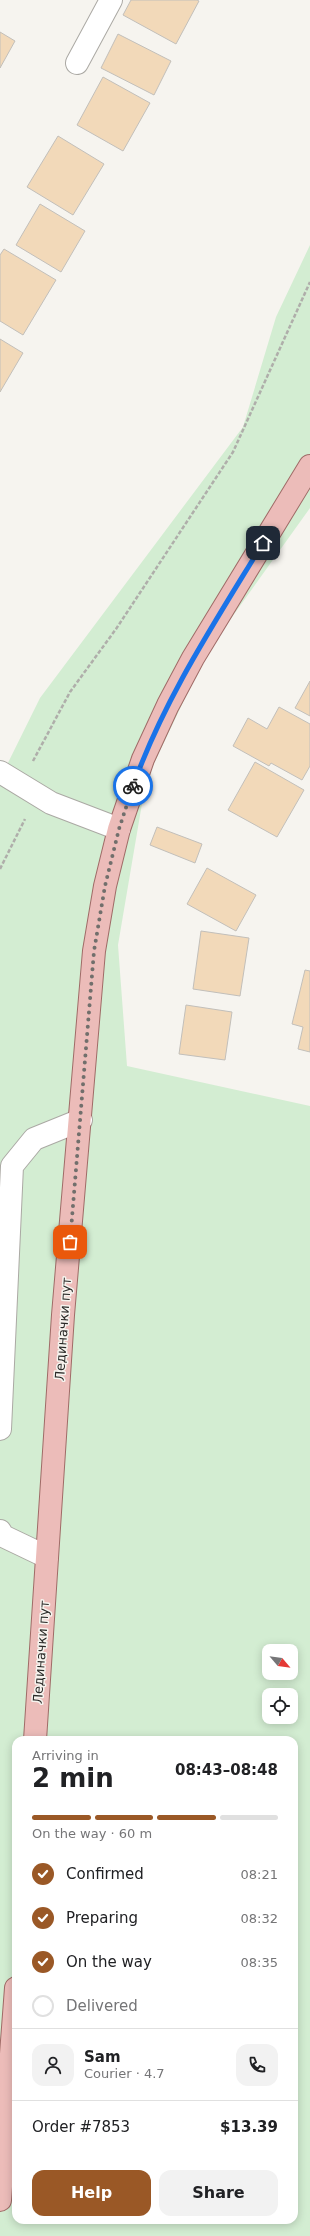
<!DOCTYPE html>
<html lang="en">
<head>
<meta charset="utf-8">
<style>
	:root { --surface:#fff; --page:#f2f2f2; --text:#202124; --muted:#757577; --line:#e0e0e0; --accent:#9a5826 }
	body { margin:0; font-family:"DejaVu Sans",sans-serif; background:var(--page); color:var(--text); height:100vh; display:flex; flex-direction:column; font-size:15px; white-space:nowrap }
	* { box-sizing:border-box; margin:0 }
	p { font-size:13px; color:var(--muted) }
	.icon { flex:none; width:22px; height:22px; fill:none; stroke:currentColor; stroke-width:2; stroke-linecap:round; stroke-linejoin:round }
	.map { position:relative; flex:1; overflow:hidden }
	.side { position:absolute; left:12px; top:1736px; width:286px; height:488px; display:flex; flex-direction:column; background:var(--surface); border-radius:12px; box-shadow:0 2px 10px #0003 }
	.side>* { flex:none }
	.needle { width:26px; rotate:119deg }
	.buttons { position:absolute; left:262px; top:1644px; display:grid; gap:8px }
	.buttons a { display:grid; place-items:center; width:36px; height:36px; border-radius:8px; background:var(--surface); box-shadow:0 2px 10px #0003; font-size:20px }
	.pin { position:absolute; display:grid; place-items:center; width:34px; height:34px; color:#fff; margin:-17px; border-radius:8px; box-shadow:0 2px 6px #0006 }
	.courier { position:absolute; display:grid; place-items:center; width:40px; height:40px; margin:-20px; border:3px solid #1a73e8; border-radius:50%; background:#fff; color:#222; box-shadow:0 1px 5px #0007 }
	.overview em { font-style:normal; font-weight:600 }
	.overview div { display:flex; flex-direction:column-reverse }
	.overview { display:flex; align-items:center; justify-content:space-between; height:68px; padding:0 20px }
	h1 { font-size:26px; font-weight:600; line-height:30px }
	.bar { display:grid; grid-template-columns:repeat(4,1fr); gap:6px 4px; align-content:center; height:48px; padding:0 20px }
	.bar i { height:5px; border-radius:3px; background:var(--line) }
	.bar .on { background:var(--accent) }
	.bar p { grid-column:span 4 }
	.line { display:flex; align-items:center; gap:10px; padding:0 20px; border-top:1px solid var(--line) }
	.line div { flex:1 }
	.round { display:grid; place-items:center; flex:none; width:42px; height:42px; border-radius:12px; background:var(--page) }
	ol { padding:0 20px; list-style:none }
	li { display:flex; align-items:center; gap:12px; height:44px }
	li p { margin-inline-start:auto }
	li .icon { padding:4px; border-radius:50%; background:var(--accent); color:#fff; stroke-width:4 }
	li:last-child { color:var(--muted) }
	li i { width:22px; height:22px; border:2px solid var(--line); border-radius:50% }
	.cta { display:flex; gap:8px; margin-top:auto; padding:8px 20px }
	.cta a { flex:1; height:46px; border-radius:12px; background:var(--accent); color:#fff; font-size:16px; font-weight:600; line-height:46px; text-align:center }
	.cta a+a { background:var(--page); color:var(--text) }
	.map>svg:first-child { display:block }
	.green { fill:#d3edd2; fill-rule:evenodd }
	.building { fill:#f2d9b9; stroke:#c2bfba }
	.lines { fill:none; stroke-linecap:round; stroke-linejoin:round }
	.minor-casing { stroke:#aba9a4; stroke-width:24 }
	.major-casing { stroke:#9f6b67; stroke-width:24 }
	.path { stroke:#afaeaa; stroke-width:2.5; stroke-dasharray:4 2; stroke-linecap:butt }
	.minor { stroke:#fff; stroke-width:22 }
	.major { stroke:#ecbcb9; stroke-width:22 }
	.done { stroke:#716f6c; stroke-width:4; stroke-dasharray:0 7.2 }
	.route { stroke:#1a73e8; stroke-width:5 }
	.labels { text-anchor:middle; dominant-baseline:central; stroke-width:3; stroke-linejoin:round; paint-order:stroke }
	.street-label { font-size:13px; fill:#292826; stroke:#f6f4ef }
</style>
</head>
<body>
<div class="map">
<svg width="310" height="2236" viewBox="0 0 310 2236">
	<rect width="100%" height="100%" fill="#f6f4ef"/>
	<path class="green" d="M310,245V508L207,652L146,780L118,945L127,1066L310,1106V2236H0V779L40,698L243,427L276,317ZM269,1651H291V1673H269ZM269,1695H291V1717H269ZM16,1740H294V2220H16Z"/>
	<path class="building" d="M131,0H197L199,1L176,44L123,15Z
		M0,32L15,41L0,68Z
		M118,34L171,61L154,95L101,68Z
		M103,77L150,103L123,151L77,125Z
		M58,136L104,164L73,215L27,187Z
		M40,204L85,231L61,272L16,245Z
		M4,249L56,280L23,335L0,321V255Z
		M0,339L23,353L0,392Z
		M310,681V716L295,708Z
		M279,707L310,724V766L302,780L271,763L269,766L233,746L248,718L267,729Z
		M255,762L304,790L277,837L228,810Z
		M157,827L202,844L195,863L150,845Z
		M207,868L256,895L236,931L187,904Z
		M201,931L249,938L240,996L193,989Z
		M305,970L310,971V1052L298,1049L303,1027L292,1024Z
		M186,1005L232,1012L225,1060L179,1054Z"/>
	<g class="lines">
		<g class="minor-casing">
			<path id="minor" d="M77,63L111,0
				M0,772L51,803L119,829
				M0,1429L12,1166L34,1139L81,1120
				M0,1531L3,1536L47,1557"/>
		</g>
		<g class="major-casing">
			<path id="major" d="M35,1740L63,1315L94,951L105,886L119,829L143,759L168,705L193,658L310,466
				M0,2200L16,1988"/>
		</g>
		<path class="path" d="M33,761L70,692L116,629L233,452L310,282
			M0,869L25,819"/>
		<use href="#minor" class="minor"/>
		<use href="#major" class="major"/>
	</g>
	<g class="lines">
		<path class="done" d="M70,1242L94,951L105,886L119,829L133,786"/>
		<path class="route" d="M133,786C164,699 215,622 263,543"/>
	</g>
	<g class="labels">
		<g class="street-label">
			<text transform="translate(63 1329) rotate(-86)">Лединачки пут</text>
			<text transform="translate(41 1652) rotate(-86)">Лединачки пут</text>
		</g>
	</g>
</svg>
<div class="buttons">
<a><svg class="needle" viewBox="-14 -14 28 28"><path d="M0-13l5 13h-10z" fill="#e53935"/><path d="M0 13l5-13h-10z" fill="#757577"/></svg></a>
<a><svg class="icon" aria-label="locate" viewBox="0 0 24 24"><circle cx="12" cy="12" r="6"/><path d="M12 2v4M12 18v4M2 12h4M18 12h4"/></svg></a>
</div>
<div class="pin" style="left:70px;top:1242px;background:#ea580c"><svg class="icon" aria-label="bag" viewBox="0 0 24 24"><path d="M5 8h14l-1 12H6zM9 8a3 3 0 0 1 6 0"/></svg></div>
<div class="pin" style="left:263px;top:543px;background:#1f2937"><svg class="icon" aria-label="home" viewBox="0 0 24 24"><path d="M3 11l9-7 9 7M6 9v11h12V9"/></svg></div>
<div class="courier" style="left:133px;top:786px"><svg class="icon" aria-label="bike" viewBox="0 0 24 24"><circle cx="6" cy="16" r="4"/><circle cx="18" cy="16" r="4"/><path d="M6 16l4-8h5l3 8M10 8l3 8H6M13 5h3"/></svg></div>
<section class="side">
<div class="overview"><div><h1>2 min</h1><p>Arriving in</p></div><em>08:43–08:48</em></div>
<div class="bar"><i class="on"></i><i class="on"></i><i class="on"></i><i></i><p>On the way · 60 m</p></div>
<ol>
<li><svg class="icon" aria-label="check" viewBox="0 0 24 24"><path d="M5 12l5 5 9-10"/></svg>Confirmed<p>08:21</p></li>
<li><svg class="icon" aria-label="check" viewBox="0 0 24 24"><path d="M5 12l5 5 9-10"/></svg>Preparing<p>08:32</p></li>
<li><svg class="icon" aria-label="check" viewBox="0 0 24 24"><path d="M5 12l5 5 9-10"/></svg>On the way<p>08:35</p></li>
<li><i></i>Delivered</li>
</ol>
<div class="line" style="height:72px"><a class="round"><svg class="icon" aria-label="person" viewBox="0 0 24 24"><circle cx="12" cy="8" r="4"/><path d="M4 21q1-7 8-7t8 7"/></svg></a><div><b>Sam</b><p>Courier · 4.7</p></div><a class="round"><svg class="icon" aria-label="phone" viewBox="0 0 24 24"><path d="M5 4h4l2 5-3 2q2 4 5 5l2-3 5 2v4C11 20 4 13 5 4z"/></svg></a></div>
<div class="line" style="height:52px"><div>Order #7853</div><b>$13.39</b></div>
<div class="cta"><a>Help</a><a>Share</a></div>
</section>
</div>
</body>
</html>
